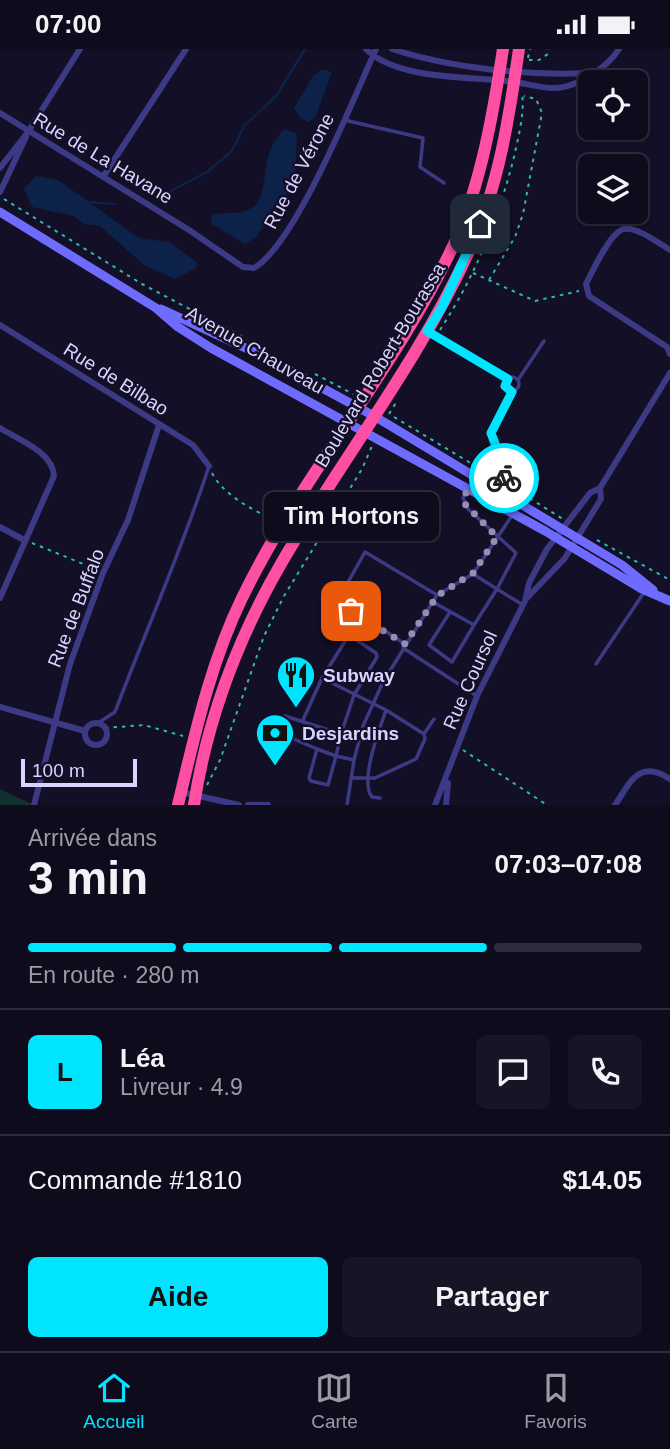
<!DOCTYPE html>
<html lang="fr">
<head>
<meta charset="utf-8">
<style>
	:root { --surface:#0e0b1c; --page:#171425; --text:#f1f3f6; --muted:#9b9ba3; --line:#2e2b3b; --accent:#00e5ff }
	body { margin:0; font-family:Helvetica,sans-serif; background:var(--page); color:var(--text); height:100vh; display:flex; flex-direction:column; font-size:26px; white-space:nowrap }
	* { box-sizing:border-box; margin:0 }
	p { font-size:23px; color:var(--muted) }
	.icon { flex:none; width:38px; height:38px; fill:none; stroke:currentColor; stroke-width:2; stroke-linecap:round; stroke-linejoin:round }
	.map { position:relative; height:756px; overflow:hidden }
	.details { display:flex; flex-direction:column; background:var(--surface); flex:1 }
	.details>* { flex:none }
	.buttons { position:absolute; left:578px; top:21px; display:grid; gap:14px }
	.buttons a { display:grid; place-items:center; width:70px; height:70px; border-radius:10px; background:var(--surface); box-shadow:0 2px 5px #0004,0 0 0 2px var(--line); font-size:35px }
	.scale { position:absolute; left:21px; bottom:18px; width:116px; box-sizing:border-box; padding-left:7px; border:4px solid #d9d4ff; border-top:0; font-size:19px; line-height:24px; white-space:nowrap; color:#d9d4ff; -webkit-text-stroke:5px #130f26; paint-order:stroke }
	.pin { position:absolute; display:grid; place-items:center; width:60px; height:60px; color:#fff; margin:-30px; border-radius:14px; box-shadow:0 4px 10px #0006 }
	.courier { position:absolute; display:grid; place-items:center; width:70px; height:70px; margin:-35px; border:5px solid #00e5ff; border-radius:50%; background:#fff; color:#222; box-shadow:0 2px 9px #0007 }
	.bubble { position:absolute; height:49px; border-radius:10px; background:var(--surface); box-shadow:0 2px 5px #0004,0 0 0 2px var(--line); font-size:23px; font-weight:700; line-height:49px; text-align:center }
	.summary em { font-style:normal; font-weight:700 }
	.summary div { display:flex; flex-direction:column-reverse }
	.summary { display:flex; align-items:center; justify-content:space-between; height:119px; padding:0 28px }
	h1 { font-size:46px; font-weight:700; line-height:52px }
	.bar { display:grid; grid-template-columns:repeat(4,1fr); gap:10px 7px; align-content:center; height:84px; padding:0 28px }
	.bar i { height:9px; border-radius:5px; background:var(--line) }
	.bar .current { background:var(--accent) }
	.bar p { grid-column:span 4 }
	.line { display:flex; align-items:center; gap:18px; padding:0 28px; border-top:2px solid var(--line) }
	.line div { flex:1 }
	.round { display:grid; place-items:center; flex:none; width:74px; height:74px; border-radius:10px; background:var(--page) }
	.primary-button { display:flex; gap:14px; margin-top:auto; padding:14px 28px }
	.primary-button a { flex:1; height:80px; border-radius:10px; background:var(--accent); color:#111; font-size:28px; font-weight:700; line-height:80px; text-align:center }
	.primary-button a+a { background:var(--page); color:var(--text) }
	.status { display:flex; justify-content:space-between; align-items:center; height:49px; padding:0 35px; background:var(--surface); direction:ltr }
	.status svg { height:19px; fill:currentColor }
	.tab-bar { display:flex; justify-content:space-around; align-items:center; height:98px; border-top:2px solid var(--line); background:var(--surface); font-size:19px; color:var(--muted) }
	.tab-bar a { display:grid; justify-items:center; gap:4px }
	.tab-bar .current { color:var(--accent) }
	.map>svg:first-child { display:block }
	.green { fill:#12302f }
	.water { fill:#0c2248 }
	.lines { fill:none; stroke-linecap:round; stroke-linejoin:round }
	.stream { stroke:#0c2248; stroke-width:2.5 }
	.path { stroke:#2fb8b0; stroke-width:2; stroke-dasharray:3.5 5; stroke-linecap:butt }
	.lane { stroke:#3d3a85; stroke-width:3.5 }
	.street { stroke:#3d3a85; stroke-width:6 }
	.secondary { stroke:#6f6bff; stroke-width:9 }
	.highway { stroke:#ff4fa3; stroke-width:12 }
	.done { stroke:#948fb3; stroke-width:7; stroke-dasharray:0 12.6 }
	.route { stroke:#00e5ff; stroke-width:9 }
	.labels { text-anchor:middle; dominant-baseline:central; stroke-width:5; stroke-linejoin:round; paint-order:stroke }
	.street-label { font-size:19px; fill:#d9d4ff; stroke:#130f26 }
	.poi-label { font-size:19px; font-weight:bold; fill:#d9d4ff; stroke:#130f26; text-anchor:start }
</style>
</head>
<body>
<div class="status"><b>07:00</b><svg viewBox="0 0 49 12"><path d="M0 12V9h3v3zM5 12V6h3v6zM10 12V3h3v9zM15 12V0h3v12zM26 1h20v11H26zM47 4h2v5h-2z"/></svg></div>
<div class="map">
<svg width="670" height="756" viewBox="0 0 670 756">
	<rect width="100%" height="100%" fill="#130f26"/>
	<path class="green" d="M0,740L34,756H0Z"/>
	<path class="water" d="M322,20L332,23L315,69L308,73L300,68L294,59L313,27Z
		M285,80L297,85L295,135L256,188L245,195L212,175L211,167C223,161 242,168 254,157C271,142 258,102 285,80Z
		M36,127L58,131L139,189L169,193L197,213L196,219L175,230L144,216L100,177L84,175L74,167L32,158L24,140Z"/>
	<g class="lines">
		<path class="stream" d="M167,144L207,123L232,102L244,77L276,47L305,0
			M84,153L115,155"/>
		<path class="path" d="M528,9L530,0
			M529,11H539L548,5V0
			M4,150L142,235L247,290
			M473,224L535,252L579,242
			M489,231L515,188L523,165L542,64L536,50L524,47
			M440,281C475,227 498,171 514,108C518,89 525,64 522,45
			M315,325L353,345
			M389,365L397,352
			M394,368L497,430
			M212,424C222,444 250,460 270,469
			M508,436L563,470
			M597,491L670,531
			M32,494L98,521
			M105,679L144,676L183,687
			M463,701L547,756
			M207,736L220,711L264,587L284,547L362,420L372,397"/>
		<path class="lane" d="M344,71L423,89L420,118L444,134
			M431,284L508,330
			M505 335a7 7 0 1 1 14 0a7 7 0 1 1-14 0Z
			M518,331L544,292
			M466,440L463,449L468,460L516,504L497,540L473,525
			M493,452L506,423L491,384L512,343
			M433,553L474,576L452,613L429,596L450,563
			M474,576L497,540L523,556
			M349,586L322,629L386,661L424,685L425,690L416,710L375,729H351
			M405,595L338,551L365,503L437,546
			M403,599L477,647
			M596,615L645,542
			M303,671L322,629
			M98,674L115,663C146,581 182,501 209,417
			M341,685L354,646L377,608L376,604L349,586L360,568
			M424,685L434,670
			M317,700L336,707L341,685L285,667L278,681L280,684L317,700L309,729L311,732L328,736L336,707L354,711
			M380,749L372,748C359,732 380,679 386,661
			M347,756L354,711L363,677L383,633L437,546L473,525L513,465"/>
		<path class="street" d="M366,0C397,32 473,27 515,33C529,35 543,40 557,39C579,37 608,18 619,0
			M392,0C449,19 528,27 588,24
			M0,64L189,181L243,218L254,219C296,195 354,48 376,0
			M0,119L28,83L80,0
			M103,128L186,0
			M0,143L26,88
			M670,201C658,194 638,178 624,180C611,182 592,223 586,235L589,247L667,298L670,305
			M0,276L193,396L209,417
			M0,379C19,391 53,403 54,427L0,549
			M0,478L24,491
			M526,550L565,509L601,450L600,439
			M0,658L85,682
			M85 685a11 11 0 1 1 22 0a11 11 0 1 1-22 0Z
			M181,743L239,756
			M34,756L70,615L103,524L128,471L159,376
			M248,756H268
			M435,756L477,647L525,552L529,534L547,500L590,444L600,439L670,324
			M446,756L448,734
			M615,756C631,732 639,710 670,730"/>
		<path class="secondary" d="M0,163L156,259L178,278L211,299L545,482L640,539L670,552
			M161,260L265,308L374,367L622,516L653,541"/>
		<path class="highway" d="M178,756C195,685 210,615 242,549C302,425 396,320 454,195C481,135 493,65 503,0
			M194,756C207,671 239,587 282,513C343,408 420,311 470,200C499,136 509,69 519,0"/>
	</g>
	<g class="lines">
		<path class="done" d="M351,562L405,595L437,547L473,524L497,488L464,454L467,439L492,453L504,429"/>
		<path class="route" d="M480,175L441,260L427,282L508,330L505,337L512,343L491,384L506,423L504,429"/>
	</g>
	<defs>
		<g id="restaurant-pin" transform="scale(2.0125)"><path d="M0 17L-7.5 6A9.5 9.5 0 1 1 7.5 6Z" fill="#00e5ff" stroke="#130f26"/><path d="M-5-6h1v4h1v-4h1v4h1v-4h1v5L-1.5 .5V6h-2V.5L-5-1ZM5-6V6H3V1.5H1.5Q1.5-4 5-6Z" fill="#111"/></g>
		<g id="bank-pin" transform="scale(2.0125)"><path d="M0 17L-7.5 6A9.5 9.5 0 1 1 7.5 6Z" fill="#00e5ff" stroke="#130f26"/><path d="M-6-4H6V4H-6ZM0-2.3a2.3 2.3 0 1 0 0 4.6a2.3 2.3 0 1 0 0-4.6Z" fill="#111"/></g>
	</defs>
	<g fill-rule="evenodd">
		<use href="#restaurant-pin" x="296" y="626"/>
		<use href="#bank-pin" x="275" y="684"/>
	</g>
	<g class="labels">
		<g class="street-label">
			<text transform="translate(103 109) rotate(31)">Rue de La Havane</text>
			<text transform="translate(299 122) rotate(-62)">Rue de Vérone</text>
			<text transform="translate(255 301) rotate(30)">Avenue Chauveau</text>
			<text transform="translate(380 316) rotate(-59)">Boulevard Robert-Bourassa</text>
			<text transform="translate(116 330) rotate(32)">Rue de Bilbao</text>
			<text transform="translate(76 559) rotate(-69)">Rue de Buffalo</text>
			<text transform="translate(470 631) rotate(-66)">Rue Coursol</text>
		</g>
		<g class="poi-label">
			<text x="323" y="626">Subway</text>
			<text x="302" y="684">Desjardins</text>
		</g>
	</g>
</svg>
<div class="buttons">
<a><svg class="icon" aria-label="locate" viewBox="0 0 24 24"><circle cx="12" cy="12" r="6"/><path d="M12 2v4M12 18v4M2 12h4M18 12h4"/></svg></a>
<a><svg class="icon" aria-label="layers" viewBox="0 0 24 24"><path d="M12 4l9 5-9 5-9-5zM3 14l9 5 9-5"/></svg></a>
</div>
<div class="scale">100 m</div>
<div class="pin" style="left:351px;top:562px;background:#ea580c"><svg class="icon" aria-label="bag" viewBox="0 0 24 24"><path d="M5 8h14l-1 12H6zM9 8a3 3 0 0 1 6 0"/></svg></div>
<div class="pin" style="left:480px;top:175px;background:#1f2937"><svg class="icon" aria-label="home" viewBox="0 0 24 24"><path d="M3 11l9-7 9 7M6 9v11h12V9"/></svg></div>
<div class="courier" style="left:504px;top:429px"><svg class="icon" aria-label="bike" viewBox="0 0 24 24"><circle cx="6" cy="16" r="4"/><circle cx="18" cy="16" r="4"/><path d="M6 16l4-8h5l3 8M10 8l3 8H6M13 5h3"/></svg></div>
<div class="bubble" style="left:264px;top:443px;width:175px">Tim Hortons</div>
</div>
<section class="details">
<div class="summary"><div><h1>3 min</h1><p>Arrivée dans</p></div><em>07:03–07:08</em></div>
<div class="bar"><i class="current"></i><i class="current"></i><i class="current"></i><i></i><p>En route · 280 m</p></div>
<div class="line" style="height:126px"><b class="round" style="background:var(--accent);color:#111">L</b><div><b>Léa</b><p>Livreur · 4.9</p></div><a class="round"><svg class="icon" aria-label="chat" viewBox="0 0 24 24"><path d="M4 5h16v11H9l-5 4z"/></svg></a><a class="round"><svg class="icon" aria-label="phone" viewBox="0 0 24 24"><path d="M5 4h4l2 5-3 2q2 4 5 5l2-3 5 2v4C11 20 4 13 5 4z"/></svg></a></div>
<div class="line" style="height:91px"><div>Commande #1810</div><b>$14.05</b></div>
<div class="primary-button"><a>Aide</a><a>Partager</a></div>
</section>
<nav class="tab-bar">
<a class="current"><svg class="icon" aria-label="home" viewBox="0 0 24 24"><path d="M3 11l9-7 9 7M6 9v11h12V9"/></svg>Accueil</a>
<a><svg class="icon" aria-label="map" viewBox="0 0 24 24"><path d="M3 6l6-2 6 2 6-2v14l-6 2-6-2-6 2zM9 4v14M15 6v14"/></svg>Carte</a>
<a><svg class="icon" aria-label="saved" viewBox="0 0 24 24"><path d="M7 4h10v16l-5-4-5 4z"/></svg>Favoris</a>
</nav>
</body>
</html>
